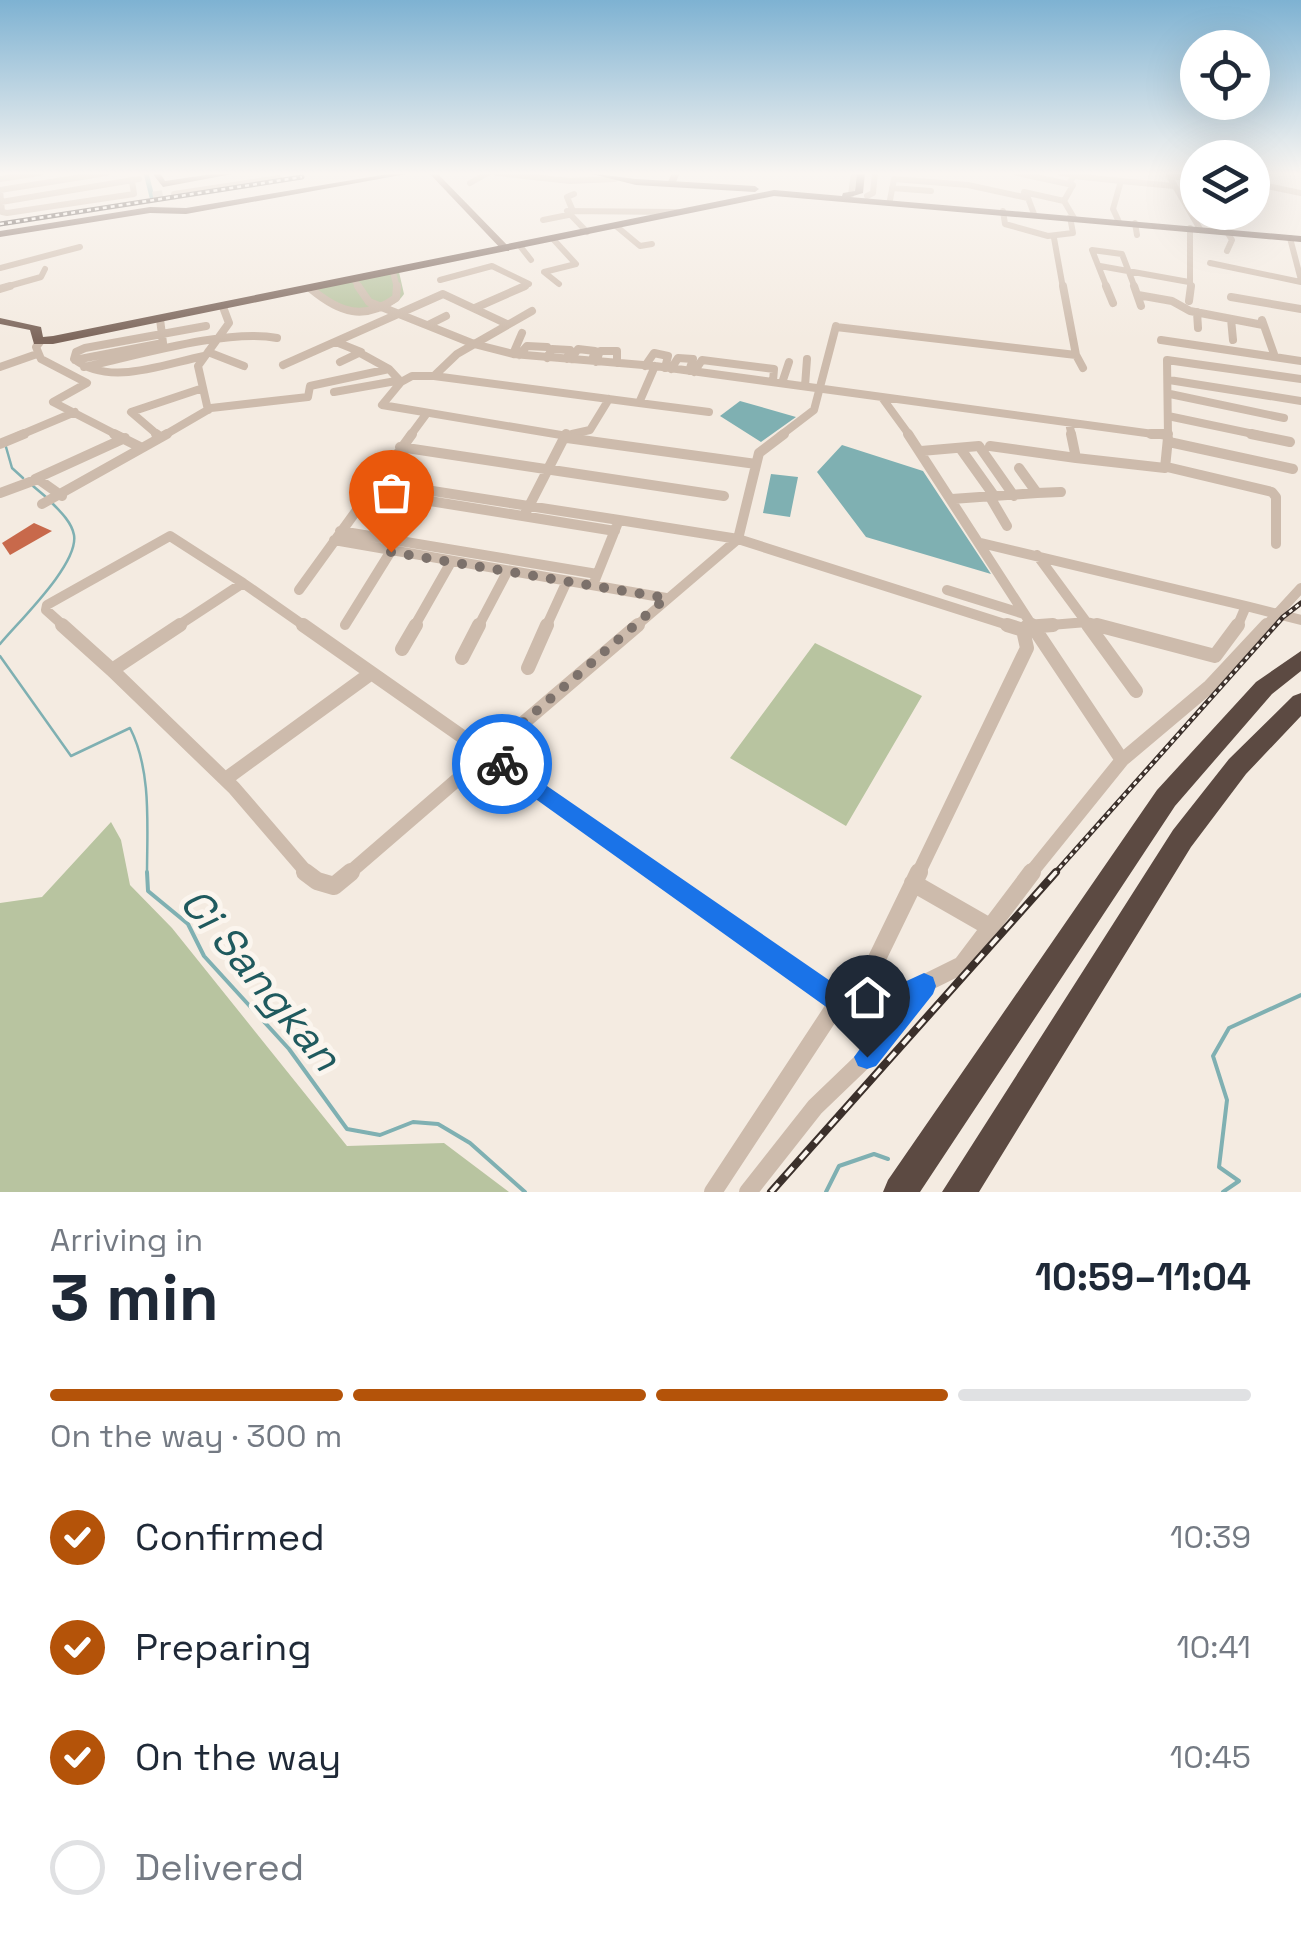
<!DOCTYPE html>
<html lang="en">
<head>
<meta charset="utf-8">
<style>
	:root { --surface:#fff; --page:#f2f2f3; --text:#1f2937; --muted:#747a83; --line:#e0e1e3; --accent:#b45309 }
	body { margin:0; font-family:"Space Grotesk",sans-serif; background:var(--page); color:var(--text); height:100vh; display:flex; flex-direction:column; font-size:38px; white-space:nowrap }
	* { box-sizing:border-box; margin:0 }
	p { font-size:32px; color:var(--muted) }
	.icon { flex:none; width:55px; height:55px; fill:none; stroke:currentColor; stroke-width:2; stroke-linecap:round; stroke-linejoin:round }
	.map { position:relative; height:1192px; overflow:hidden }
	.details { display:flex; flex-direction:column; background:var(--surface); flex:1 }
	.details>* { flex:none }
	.fabs { position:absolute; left:1180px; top:30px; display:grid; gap:20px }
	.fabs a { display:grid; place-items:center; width:90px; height:90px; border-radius:50%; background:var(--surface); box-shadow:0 10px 40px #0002; font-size:50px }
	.pin { position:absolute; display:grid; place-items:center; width:85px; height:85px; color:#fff; margin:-102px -42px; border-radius:50% 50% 50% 0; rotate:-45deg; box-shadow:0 0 10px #0007 }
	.pin .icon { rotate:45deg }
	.courier { position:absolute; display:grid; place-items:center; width:100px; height:100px; margin:-50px; border:8px solid #1a73e8; border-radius:50%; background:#fff; color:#222; box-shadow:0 2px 12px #0007 }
	.overview em { font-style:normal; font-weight:800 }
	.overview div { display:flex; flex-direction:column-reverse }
	.overview { display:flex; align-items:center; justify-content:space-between; height:170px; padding:0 50px }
	h1 { font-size:65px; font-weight:800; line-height:75px }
	.bar { display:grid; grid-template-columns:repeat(4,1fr); gap:15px 10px; align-content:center; height:120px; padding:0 50px }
	.bar i { height:12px; border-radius:8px; background:var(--line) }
	.bar .on { background:var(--accent) }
	.bar p { grid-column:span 4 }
	ol { padding:0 50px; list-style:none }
	li { display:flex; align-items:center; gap:30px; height:110px }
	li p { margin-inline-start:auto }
	li .icon { padding:10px; border-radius:50%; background:var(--accent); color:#fff; stroke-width:4 }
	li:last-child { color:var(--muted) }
	li i { width:55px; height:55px; border:5px solid var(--line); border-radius:50% }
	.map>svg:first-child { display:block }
	.green { fill:#b8c4a0 }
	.water { fill:#7fb0b2 }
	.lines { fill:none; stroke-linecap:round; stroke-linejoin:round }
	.stream-far1 { stroke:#7fb0b2; stroke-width:2.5 }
	.stream { stroke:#7fb0b2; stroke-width:4 }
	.canal { stroke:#7fb0b2; stroke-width:5 }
	.building { fill:#c8694b }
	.primary-tunnel { stroke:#cfc6bd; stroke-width:10; stroke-dasharray:10 5; stroke-linecap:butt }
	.street-far4 { stroke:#cdbbac; stroke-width:6 }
	.street-far3 { stroke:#cdbbac; stroke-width:8 }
	.street-far2 { stroke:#cdbbac; stroke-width:10 }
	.street-far1 { stroke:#cdbbac; stroke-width:14 }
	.street { stroke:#cdbbac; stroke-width:18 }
	.secondary { fill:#a18a7d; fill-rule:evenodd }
	.primary { fill:#7d675c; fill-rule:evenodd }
	.highway { fill:#5c4a42; fill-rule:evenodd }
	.rail-far1-casing { stroke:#3b302b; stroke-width:5 }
	.rail-casing { stroke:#3b302b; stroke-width:8 }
	.rail-far1 { stroke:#fbf5ee; stroke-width:2.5; stroke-dasharray:4; stroke-linecap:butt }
	.rail { stroke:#fbf5ee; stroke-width:4; stroke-dasharray:11; stroke-linecap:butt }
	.route { fill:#1a73e8 }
	.done { stroke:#7c716b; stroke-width:10; stroke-dasharray:0 18 }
	.labels { text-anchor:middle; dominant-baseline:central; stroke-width:10; stroke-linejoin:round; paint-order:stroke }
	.near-water-label { font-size:42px; font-style:italic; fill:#1f5a5e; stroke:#fbf5ee }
</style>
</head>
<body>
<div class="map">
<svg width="1301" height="1192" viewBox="0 0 1301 1192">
	<rect width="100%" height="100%" fill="#f4ebe1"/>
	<path class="green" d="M399,272L404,294C398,303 393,304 384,308C355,320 339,304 315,289Z
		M815,643L922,696L846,826L730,758Z
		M111,822L121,840L130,885L172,928L347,1146L444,1143L509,1192H0V903L42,897Z"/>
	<path class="water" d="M740,401L796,417L761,442L720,416Z
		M842,445L923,471L991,574L866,537L817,472Z
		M771,474L798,477L790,517L763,513Z"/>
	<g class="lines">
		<path class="stream-far1" d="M6,447L12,468L23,478
			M33,486L46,497
			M0,644C19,621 79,564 74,535C72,523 61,512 52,503
			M0,656L71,756L130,728C152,771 147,827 147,874"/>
		<path class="stream" d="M147,872L148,891L188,924L204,956L289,1049L347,1129L380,1135L413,1122L438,1124L470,1143L525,1192
			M826,1192L839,1166L874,1154L888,1159
			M1223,1192L1239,1181L1219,1167L1227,1100L1213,1056L1229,1028L1301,995"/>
		<path class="canal" d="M146,173L152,197"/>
	</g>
	<path class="building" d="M34,523L52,531L10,555L2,543Z"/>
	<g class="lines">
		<path class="primary-tunnel" d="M157,191L159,203"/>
		<path class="street-far4" d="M497,173L570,181L615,179
			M1017,173L1073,185L1064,201
			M1060,173L1075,175
			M1252,174L1269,173
			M0,179L40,173
			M1198,179L1169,176L1200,229
			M1121,181L1174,186
			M470,183L488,173
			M1069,183L1074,176L1121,181L1113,209L1119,222
			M1252,183L1301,193
			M892,188L931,191
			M0,190L2,212L7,213L134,194L132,181
			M0,190L107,173
			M1024,192L1064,201L1074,218
			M174,194L279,178
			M851,195L854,173
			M867,196L873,193L875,173
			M890,200L894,179L968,185L1028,198L1034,214
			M1,202L139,179
			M572,209L567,197L574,194
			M1003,211L1005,224L1048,236L1073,233L1070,217
			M543,220L568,215
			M1135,223L1137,235
			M616,226L640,246L652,244
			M1190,228V288
			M587,232L567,211L677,212
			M1227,232L1232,240L1227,251
			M1054,238L1063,288
			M1290,238L1301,280
			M553,239L576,264L544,272L559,284
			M520,246L531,260
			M1210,263L1301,282
			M1100,266L1189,282
			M0,268L80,247
			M393,272L397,288
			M354,280L360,288
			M440,280L492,266L529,284L519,288
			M2,288L41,277L45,269
			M1107,288L1092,250L1122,254L1135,288"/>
		<path class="street-far3" d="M358,286L369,302L474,344L513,354L655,366L1168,436L1167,360L1301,379
			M1063,286L1076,355L1083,368
			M1106,286L1113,303
			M1134,286L1141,306
			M0,289L10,286
			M311,289C340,313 364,321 396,298L397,286
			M1138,295L1172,301L1190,311L1263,325
			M1231,297L1301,309
			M1189,301L1191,286
			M475,308L525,286
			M532,311L457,354L434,376L639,403L655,366
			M1197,312L1198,328
			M1231,319L1233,340
			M1262,320L1274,354
			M428,325L446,316
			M836,327L1076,355
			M1161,340L1301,361
			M40,342L36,347L41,359L87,383L53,402L119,436
			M336,342L361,352L340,362
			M208,352L244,366
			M360,353L389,369
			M513,354L522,333
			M519,355L527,346L547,347
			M204,356C164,364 109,387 74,359L76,352L85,348L206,326
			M547,358L552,349L570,350L567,359
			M571,359L578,349L595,351L593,357
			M75,360L163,343L160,319
			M596,362L600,351H617V363
			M283,365L443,294L507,324
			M645,366L654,353L668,356L665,368
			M0,367L37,354
			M84,367C135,356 228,328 277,338
			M671,369L678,358L693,359L689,371
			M694,372L702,360L774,369L773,381
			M1169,380L1301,401
			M401,382L382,405L567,436
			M782,383L789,362
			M805,386L807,359
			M334,392L396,381
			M1170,394L1284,418
			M883,399L910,436
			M639,403L709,412
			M208,410L198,366L229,323L223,307
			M1168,416L1263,436
			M1069,423L1072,436
			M572,434L590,430L609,399
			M18,436L75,412
			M159,436L131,412L203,388
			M163,436L211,408L308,397L310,386L389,369L401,382L412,376H434
			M410,436L427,413
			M780,436L814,410L836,326"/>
		<path class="street-far2" d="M114,434L142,448
			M156,434L160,437
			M908,434L1033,627
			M1151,434H1168
			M1251,434L1290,442
			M567,438L756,464
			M1169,442L1293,469
			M0,444L24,434
			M990,446L1076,458L1071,434
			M400,447L724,496
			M960,448L995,497
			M921,451L979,446L1014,496
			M1076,458L1165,468L1168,438
			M1167,467L1272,492L1276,497V544
			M35,479L125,438
			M375,482L619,520
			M368,491L615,531
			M0,493L38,479L62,496
			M1037,493L1061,492
			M990,497L1007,526
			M952,499L1037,493L1019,468
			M42,504L167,434
			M524,516L566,434
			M340,531L597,574
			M738,539L1014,627
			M738,539L759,453L784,434
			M334,540L666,598
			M981,543L1246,606
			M1037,555L1090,627
			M593,585L619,520L738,539
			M299,590L412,434
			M947,590L1024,614
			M345,625L391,551
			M65,627L46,610L47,605L170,536L243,583
			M176,627L243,583L306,627
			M414,627L451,562
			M478,627L507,572
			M546,627L567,581
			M635,627L738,539
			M1026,627L1087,622L1107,627
			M1237,627L1246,606L1301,620
			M1265,627L1301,588"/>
		<path class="street-far1" d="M62,625L112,670
			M180,625L112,670L234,788L308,874
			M303,625L487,754
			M1088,625L1136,691
			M1097,625L1215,656L1238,625
			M1026,627L1053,625
			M402,649L416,625
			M462,658L479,625
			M528,668L547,625
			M487,754L658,874
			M487,754L638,625
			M1122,760L1210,686L1267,625
			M227,778L370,674
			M348,874L487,754
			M918,874L1027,648L1023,630L1007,625
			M1030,874L1122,760L1032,625"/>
		<path class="street" d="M305,872L317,881L334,886L351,872
			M655,872L852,1010L919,872
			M913,883L988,926
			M852,1010L877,1007L962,965L1032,872
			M713,1192L838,1002
			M748,1192L815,1107L867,1057L922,989"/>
		<path class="secondary" d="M429,173H437L509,247V251H503Z
			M672,173H680L675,184L671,186L667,184Z"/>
		<path class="primary" d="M152,173H160L165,181L219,173H238L163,187Z
			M394,173H412L186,214L150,213L0,237V231L150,207L186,208Z
			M588,173L636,179L755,186L759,189L755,192L636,185Z
			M857,173H865L863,193L850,197L1301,236V242L774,196L53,344H34L30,330L0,324V318L41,327L43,337L53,336L774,190L842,196L843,193L855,191Z"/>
		<path class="highway" d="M1301,651V671L1272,694L1175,806L920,1192H883L888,1180L1157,790L1256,682Z
			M1301,693V716L1246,774L1191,847L979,1192H942L1173,830L1229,759L1293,696Z"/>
		<g class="rail-far1-casing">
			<path id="rail-far1" d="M0,224L302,177
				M1054,874L1283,617L1301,603"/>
		</g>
		<g class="rail-casing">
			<path id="rail" d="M771,1192L1056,872"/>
		</g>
		<use href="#rail-far1" class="rail-far1"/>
		<use href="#rail" class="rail"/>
	</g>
	<linearGradient id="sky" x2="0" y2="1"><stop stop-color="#7eb2d2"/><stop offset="0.51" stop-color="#faf6f2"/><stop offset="1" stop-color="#faf6f2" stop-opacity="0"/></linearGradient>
	<rect width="1301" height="340" fill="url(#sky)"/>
	<path class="route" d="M502,755L855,998L876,995L924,973L933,977L936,986L933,994L876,1066L867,1069L858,1066L854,1057L883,1017L852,1023L843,1019L495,770L492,764Z"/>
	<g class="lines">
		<path class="done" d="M391,552L666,598L488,753L502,764"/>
	</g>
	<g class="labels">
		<g class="near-water-label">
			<text transform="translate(261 979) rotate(50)">Ci Sangkan</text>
		</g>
	</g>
</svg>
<div class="fabs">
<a><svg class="icon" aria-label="locate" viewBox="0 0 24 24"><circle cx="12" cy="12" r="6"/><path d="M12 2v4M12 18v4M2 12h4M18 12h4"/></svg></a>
<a><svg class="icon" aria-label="layers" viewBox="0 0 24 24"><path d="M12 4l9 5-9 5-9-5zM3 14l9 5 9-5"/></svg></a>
</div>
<div class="pin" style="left:391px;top:552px;background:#ea580c"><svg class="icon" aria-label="bag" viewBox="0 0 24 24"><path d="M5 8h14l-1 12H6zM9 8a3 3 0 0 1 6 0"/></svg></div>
<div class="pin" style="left:867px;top:1057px;background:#1f2937"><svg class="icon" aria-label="home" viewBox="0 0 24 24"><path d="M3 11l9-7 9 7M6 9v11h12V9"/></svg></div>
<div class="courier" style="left:502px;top:764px"><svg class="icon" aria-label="bike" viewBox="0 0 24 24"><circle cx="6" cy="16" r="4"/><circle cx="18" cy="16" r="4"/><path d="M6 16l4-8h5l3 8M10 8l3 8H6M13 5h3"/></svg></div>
</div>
<section class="details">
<div class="overview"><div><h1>3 min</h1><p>Arriving in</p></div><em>10:59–11:04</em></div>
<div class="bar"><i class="on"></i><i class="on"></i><i class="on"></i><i></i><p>On the way · 300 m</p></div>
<ol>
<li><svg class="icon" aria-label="check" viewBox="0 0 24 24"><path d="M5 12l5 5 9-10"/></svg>Confirmed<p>10:39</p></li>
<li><svg class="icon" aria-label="check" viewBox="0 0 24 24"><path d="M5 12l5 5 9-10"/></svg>Preparing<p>10:41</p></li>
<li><svg class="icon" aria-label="check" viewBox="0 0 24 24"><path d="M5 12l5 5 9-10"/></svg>On the way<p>10:45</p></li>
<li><i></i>Delivered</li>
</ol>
</section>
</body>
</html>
